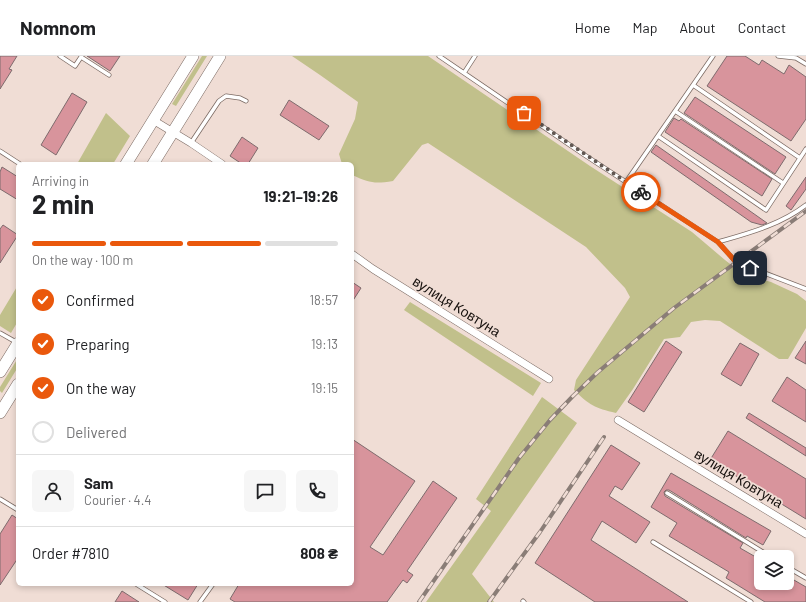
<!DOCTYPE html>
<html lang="en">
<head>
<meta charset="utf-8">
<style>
	:root { --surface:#fff; --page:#f6f6f6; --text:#202124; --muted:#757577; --line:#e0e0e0; --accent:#ea580c }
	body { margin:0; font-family:Barlow,sans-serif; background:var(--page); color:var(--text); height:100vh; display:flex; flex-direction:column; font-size:15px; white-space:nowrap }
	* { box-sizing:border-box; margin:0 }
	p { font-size:13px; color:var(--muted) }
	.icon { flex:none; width:22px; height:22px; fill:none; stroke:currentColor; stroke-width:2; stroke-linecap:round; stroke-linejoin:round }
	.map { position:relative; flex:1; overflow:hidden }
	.panel { position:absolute; left:16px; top:106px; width:338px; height:424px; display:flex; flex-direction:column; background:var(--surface); border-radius:6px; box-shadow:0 2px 6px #0003 }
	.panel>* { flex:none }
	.fabs { position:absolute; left:754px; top:494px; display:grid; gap:8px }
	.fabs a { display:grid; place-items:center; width:40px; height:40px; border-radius:6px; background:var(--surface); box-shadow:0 2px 6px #0003; font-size:20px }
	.pin { position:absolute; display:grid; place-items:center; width:34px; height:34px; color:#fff; margin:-17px; border-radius:8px; box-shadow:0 2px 6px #0006 }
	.courier { position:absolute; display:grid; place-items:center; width:40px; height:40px; margin:-20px; border:3px solid #ea580c; border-radius:50%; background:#fff; color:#222; box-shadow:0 1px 5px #0007 }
	.overview em { font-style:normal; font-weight:700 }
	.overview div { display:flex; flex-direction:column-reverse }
	.overview { display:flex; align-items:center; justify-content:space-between; height:68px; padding:0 16px }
	h1 { font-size:26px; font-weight:700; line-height:30px }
	.bar { display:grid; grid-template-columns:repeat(4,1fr); gap:6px 4px; align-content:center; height:48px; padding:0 16px }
	.bar i { height:5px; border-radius:3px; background:var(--line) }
	.bar .selected { background:var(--accent) }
	.bar p { grid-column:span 4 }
	.line { display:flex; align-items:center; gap:10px; padding:0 16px; border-top:1px solid var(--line) }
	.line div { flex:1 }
	.round { display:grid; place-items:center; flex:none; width:42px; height:42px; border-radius:6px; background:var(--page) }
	ol { padding:0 16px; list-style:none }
	li { display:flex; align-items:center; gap:12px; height:44px }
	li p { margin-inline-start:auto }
	li .icon { padding:4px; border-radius:50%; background:var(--accent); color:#fff; stroke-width:4 }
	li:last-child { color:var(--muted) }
	li i { width:22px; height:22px; border:2px solid var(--line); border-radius:50% }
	header { display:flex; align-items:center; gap:24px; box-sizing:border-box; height:56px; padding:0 20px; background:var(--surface); border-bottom:1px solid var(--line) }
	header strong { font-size:19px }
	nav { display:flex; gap:22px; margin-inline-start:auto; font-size:14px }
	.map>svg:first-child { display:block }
	.green { fill:#c1c08b }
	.building { fill:#d8949c; stroke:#7e6b6d }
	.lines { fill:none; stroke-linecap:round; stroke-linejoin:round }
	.service-casing { stroke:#7c6b64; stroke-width:5 }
	.minor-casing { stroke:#7c6b64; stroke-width:8 }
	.primary-casing { stroke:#7c6b64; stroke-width:12 }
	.service { stroke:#fff; stroke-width:3.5 }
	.minor { stroke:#fff; stroke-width:7 }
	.primary { stroke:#fff; stroke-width:11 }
	.rail-casing { stroke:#8a7d77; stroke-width:4 }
	.rail { stroke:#f0ddd5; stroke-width:2.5; stroke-dasharray:8; stroke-linecap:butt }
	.done { stroke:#625853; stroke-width:4; stroke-dasharray:0 7.2 }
	.route { stroke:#ea580c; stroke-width:5 }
	.labels { text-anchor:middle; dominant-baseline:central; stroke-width:3.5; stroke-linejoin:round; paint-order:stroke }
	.street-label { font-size:14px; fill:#16100d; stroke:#f0ddd5 }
</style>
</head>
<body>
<header>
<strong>Nomnom</strong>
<nav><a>Home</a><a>Map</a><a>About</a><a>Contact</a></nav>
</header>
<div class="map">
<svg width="806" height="546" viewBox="0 0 806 546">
	<rect width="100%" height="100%" fill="#f0ddd5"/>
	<path class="green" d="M202,0H207L176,50L172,48Z
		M292,0H428L590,110L692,176L725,204L743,218L771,226L797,238L806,245V272L788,303H779L720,265L705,264L691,266L680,281L664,283L633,333L616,357C595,352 589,349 574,334L576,324L630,241L625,232L586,191L428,87L422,89L393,125C374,128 370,127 352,119V108H342L339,98L355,63L358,46L320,19Z
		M106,57L130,80L113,108H77Z
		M18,229V265L11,277L0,270V259Z
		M410,246L541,327L533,340L404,254Z
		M18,302V311L2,337L0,335V331Z
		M542,341L577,367L472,518L494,546H426L491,455L476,443Z"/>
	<path class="building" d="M0,0H17L9,13L12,14L0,33Z
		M87,0H120L110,15Z
		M727,0H745L759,9L762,4L784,18L789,9L806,21V63L791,85L707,30Z
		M72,37L87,46L56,99L41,89Z
		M695,41L786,101L775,118L684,57Z
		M289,44L329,70L319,84L280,59Z
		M674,62L679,65L681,63L772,123L762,140L665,76Z
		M242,81L258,92L248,108H242L230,100Z
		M656,89L767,167L762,169L751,166L651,96Z
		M2,111L18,121V144L0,133V116Z
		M806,121V133L791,154L786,150Z
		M3,169L18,179L0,207V173Z
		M352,226L361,232L352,246Z
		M666,285L682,296L644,356L628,346Z
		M806,285V308L795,302Z
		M740,287L759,298L741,330L721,318Z
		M787,321L806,334V366L772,345Z
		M749,357L806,392V400L746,362Z
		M728,375L806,423V463L710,404Z
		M352,383L415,425L370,491L383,499L433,425L457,442L407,515L413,519L407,527L403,524L387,546H235L230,543L239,528H352Z
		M611,389L640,407L622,434L615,430L609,440L650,466L636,487L602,465L591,484L688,546H595L535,507Z
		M671,417L771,475L763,489L747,480L746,482L669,434H666L664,436L665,440L743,487L740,492L761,504V527H787V520L806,531V546H765L726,522L729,516L669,480L677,467L651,451Z
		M12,459L18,463V502L0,529V478Z
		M162,528H198L188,544Z
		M122,535L139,546H115Z"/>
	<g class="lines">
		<g class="service-casing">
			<path id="service" d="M60,0L75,10L81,1L109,19
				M439,0L583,98L718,186L736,206L806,233
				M778,0L796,2L806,8
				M464,17L475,0
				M693,29L800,102
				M675,55L783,127
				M658,80L766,154L806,93
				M191,87L219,45L226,40L240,42L246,45
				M0,95L20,108
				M626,126L713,0
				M718,186C749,177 780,169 806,149
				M0,277L16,286
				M667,437L771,501
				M0,443L18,454
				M653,486L751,546
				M787,511L806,522
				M136,528L165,546
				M523,545L524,546
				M200,546L213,528"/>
		</g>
		<g class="minor-casing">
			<path id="minor" d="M153,64L191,87L222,108
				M352,198L373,213L549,323
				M618,364L806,478"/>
		</g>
		<g class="primary-casing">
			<path id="primary" d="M126,108L193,0
				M153,108L220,0
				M0,316L18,287
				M0,357L18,328"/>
		</g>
		<use href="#service" class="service"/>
		<use href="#minor" class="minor"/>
		<use href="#primary" class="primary"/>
		<g class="rail-casing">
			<path id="rail" d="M419,546L519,402L550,364L573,340L598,316L674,252L806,155
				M489,546L540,476L604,381"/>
		</g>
		<use href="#rail" class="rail"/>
	</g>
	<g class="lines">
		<path class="done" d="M524,57L641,136"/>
		<path class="route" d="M641,136L718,186L736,206L750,212"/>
	</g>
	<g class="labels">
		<g class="street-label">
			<text transform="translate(457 250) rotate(32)">вулиця Ковтуна</text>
			<text transform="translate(739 422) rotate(31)">вулиця Ковтуна</text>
		</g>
	</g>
</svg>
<div class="fabs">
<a><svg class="icon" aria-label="layers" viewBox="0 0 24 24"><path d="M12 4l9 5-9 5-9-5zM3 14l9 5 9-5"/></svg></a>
</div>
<div class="pin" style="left:524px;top:57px;background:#ea580c"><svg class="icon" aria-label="bag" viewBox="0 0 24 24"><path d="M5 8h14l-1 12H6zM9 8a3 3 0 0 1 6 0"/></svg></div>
<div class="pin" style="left:750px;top:212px;background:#1f2937"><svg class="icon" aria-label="home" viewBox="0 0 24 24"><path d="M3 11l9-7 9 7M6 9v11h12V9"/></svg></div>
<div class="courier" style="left:641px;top:136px"><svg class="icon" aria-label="bike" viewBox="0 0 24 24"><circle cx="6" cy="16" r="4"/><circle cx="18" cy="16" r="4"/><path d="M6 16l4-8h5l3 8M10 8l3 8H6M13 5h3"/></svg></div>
<section class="panel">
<div class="overview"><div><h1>2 min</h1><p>Arriving in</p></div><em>19:21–19:26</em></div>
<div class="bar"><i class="selected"></i><i class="selected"></i><i class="selected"></i><i></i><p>On the way · 100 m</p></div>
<ol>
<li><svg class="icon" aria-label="check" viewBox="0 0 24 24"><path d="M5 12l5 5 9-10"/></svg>Confirmed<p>18:57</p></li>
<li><svg class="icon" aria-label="check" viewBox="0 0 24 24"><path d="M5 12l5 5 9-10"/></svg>Preparing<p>19:13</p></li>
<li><svg class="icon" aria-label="check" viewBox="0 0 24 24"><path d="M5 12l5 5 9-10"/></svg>On the way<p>19:15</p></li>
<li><i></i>Delivered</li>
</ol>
<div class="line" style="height:72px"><a class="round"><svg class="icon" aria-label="person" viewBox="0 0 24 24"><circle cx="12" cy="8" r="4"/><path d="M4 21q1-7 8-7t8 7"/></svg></a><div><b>Sam</b><p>Courier · 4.4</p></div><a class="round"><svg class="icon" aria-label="chat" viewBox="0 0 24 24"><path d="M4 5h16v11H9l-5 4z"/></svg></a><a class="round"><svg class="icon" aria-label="phone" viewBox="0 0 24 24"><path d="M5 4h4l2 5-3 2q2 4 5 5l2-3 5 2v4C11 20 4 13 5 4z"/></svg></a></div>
<div class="line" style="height:52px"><div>Order #7810</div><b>808 ₴</b></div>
</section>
</div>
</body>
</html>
